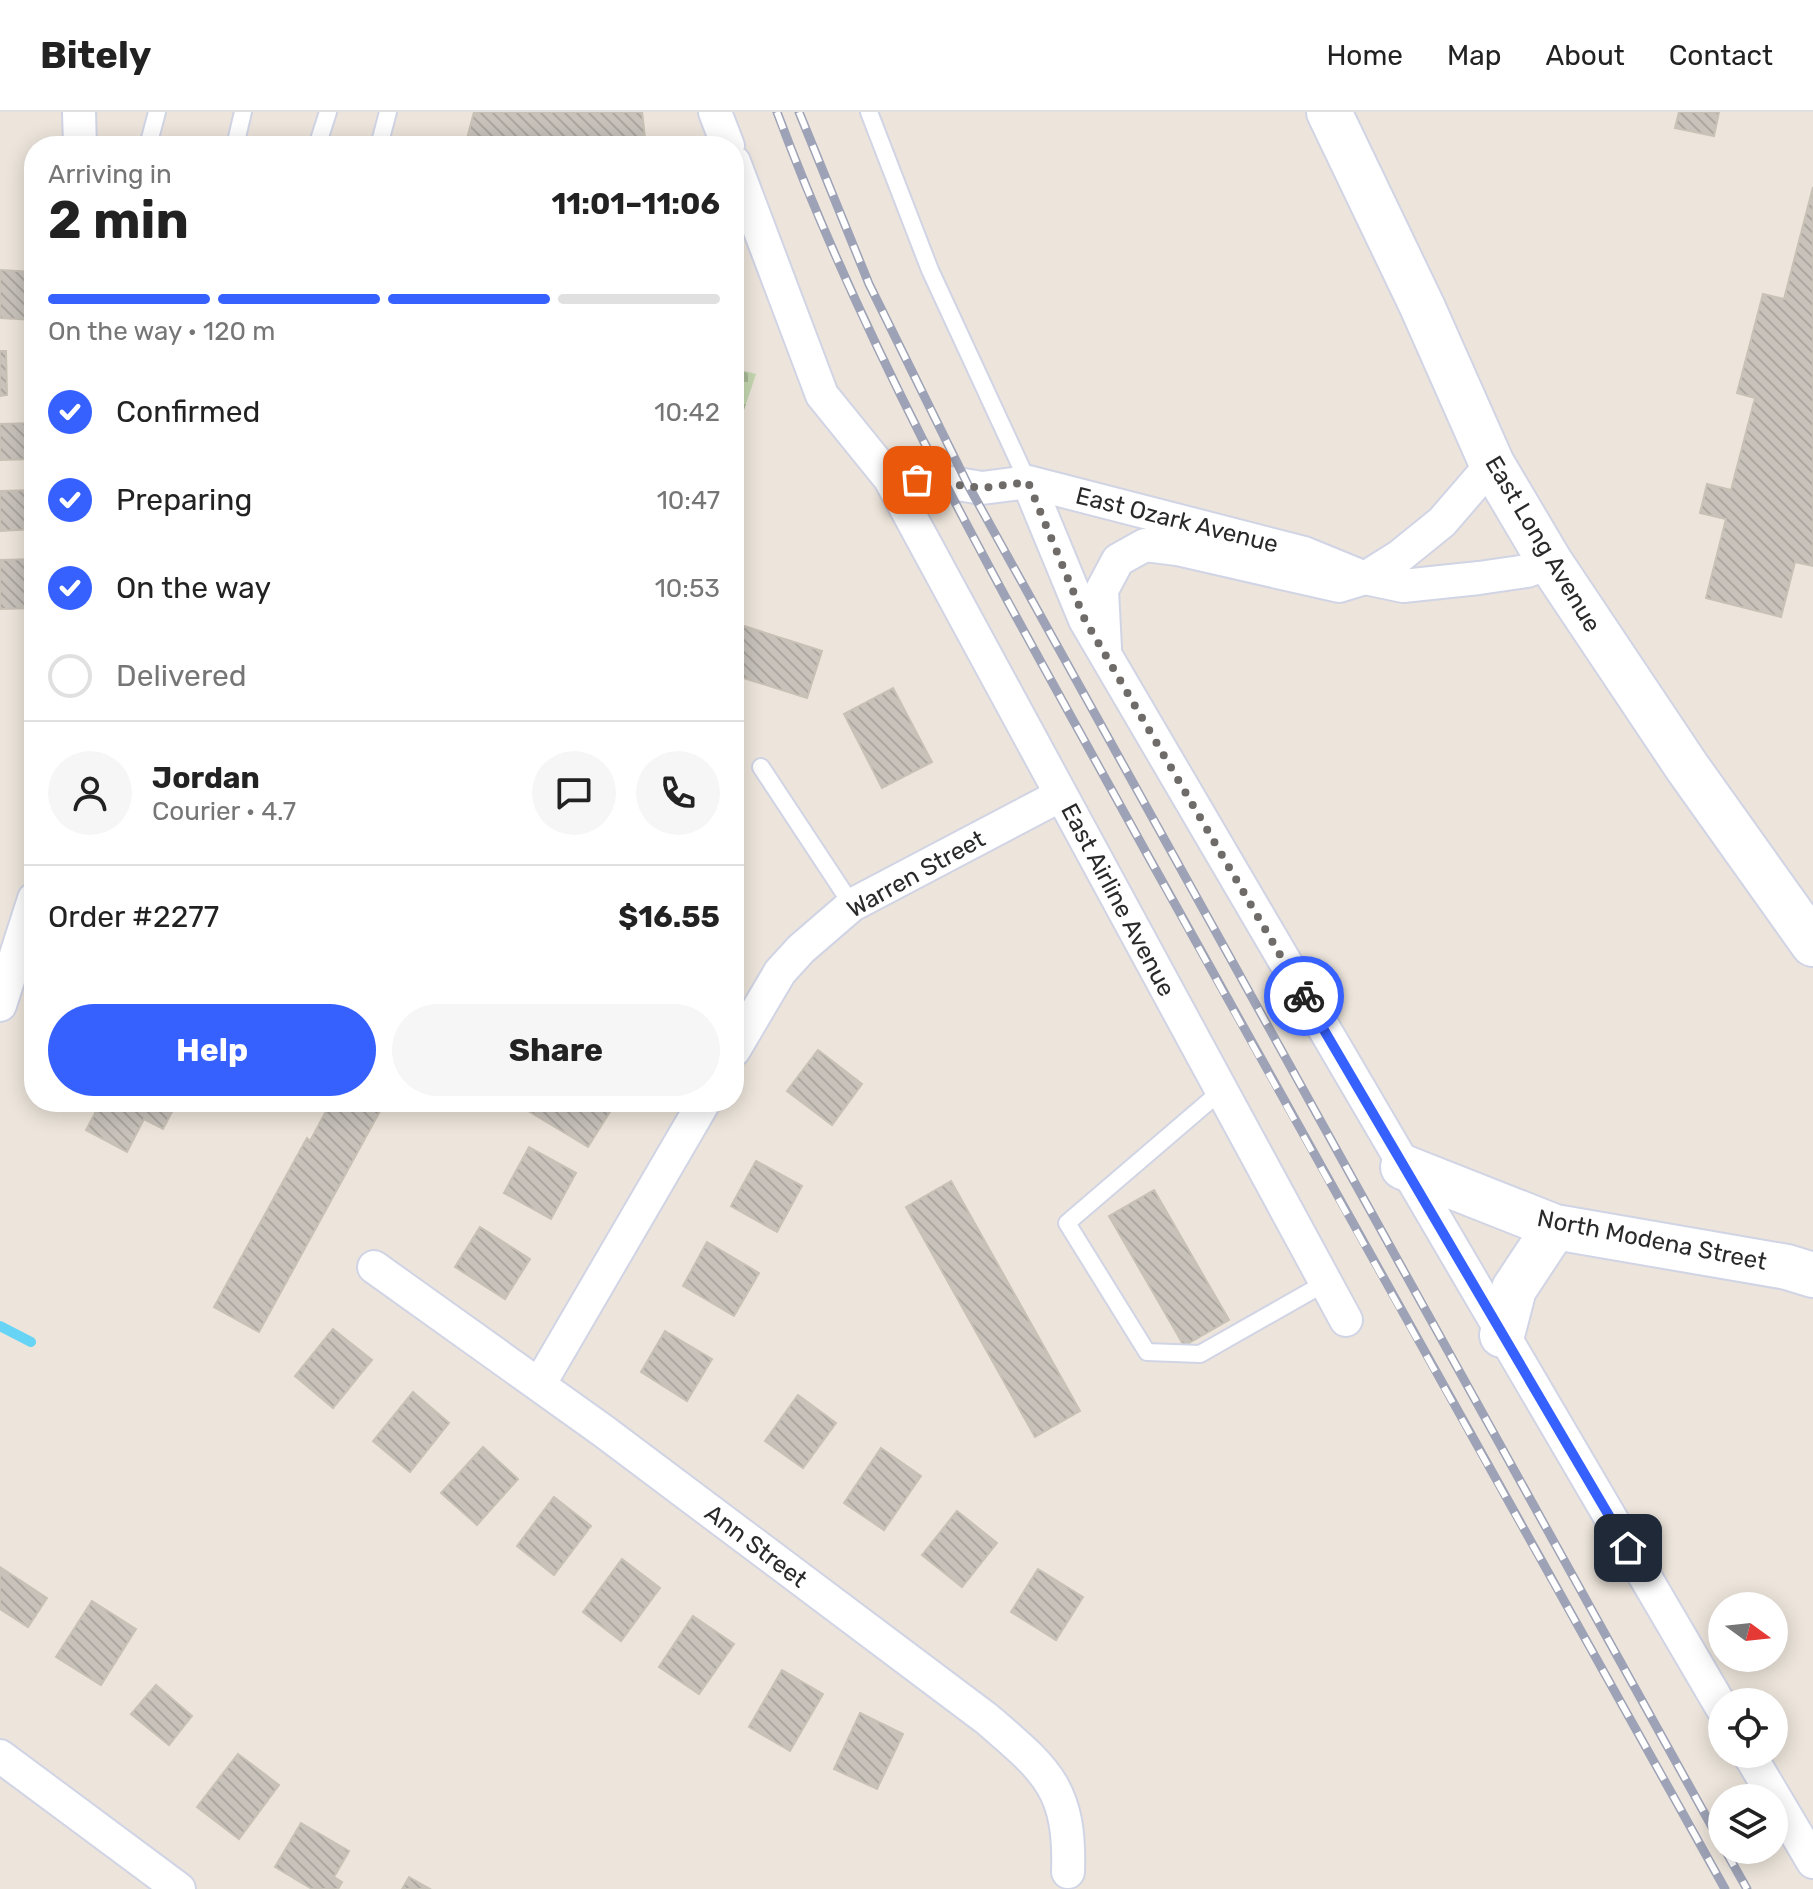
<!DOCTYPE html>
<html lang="en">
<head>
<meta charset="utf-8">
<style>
	:root { --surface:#fff; --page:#f6f6f6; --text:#222; --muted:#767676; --line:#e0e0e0; --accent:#3661ff }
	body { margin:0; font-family:Rubik,sans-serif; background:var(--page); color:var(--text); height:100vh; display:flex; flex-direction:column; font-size:30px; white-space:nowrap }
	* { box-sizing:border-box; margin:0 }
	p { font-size:26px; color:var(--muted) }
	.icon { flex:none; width:44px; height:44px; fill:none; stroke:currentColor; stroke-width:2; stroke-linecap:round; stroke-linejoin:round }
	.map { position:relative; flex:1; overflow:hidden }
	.side { position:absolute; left:24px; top:24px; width:720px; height:976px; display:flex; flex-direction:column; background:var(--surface); border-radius:32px; box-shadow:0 4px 20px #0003 }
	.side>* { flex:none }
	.needle { width:52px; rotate:105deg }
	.tools { position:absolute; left:1708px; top:1480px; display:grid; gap:16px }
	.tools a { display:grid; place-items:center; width:80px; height:80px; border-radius:50%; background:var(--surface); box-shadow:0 4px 20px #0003; font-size:40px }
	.pin { position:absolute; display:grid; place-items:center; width:68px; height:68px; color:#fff; margin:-34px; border-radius:16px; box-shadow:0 4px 12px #0006 }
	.courier { position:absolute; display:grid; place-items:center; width:80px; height:80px; margin:-40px; border:6px solid #3661ff; border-radius:50%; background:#fff; color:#222; box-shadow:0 2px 10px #0007 }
	.head em { font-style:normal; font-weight:700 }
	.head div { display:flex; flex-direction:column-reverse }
	.head { display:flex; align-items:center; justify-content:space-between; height:136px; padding:0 24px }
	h1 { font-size:52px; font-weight:700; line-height:60px }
	.bar { display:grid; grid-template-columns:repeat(4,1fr); gap:12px 8px; align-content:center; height:96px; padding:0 24px }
	.bar i { height:10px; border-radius:6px; background:var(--line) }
	.bar .active { background:var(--accent) }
	.bar p { grid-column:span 4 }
	.line { display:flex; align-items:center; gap:20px; padding:0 24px; border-top:2px solid var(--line) }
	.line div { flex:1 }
	.round { display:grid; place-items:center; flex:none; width:84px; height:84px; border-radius:42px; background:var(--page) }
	ol { padding:0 24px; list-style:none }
	li { display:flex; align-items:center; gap:24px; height:88px }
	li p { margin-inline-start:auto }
	li .icon { padding:8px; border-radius:50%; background:var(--accent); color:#fff; stroke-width:4 }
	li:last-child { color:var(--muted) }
	li i { width:44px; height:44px; border:4px solid var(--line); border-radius:50% }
	.cta { display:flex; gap:16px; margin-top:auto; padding:16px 24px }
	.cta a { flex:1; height:92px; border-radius:48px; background:var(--accent); color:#fff; font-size:32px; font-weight:700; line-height:92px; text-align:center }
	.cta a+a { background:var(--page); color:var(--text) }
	header { display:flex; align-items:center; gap:48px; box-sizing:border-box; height:112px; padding:0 40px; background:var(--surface); border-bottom:2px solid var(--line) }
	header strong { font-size:38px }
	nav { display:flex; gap:44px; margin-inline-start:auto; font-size:28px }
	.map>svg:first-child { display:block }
	.cemetery { fill:url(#cemetery-stones) }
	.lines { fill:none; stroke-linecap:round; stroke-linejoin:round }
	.stream { stroke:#67d4f6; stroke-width:10 }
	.building { fill:url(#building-back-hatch); stroke:#c8c1b5; stroke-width:2 }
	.lane-casing { stroke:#d0d4e4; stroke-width:20 }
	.street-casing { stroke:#d0d4e4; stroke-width:36 }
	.secondary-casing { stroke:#d0d4e4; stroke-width:48 }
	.lane { stroke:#fff; stroke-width:16 }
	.street { stroke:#fff; stroke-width:32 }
	.secondary { stroke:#fff; stroke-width:44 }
	.rail-casing { stroke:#9da2b6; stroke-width:9 }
	.rail { stroke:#fff; stroke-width:6; stroke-dasharray:18; stroke-linecap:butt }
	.done { stroke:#6e6b68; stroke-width:8; stroke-dasharray:0 14.4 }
	.route { stroke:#3661ff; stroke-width:10 }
	.labels { text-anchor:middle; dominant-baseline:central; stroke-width:7; stroke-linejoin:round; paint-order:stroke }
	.street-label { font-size:24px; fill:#2a2a2a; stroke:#fff }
</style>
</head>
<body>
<header>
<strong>Bitely</strong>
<nav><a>Home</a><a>Map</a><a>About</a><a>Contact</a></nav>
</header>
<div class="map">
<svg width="1813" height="1777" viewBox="0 0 1813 1777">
	<defs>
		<pattern id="cemetery-stones" width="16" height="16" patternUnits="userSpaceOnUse" patternTransform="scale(2)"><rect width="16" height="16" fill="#c5d8b1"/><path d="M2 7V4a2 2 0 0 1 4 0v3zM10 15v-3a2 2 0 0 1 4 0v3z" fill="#a9ba98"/></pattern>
		<pattern id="building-back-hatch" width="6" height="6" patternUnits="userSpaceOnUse" patternTransform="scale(2)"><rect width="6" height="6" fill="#c8c2bb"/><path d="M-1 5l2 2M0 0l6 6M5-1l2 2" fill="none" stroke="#aca7a1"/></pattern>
	</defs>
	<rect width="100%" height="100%" fill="#ede5db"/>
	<path class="cemetery" d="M734,256L756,262L734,328Z"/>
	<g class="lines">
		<path class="stream" d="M0,1214L31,1230"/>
	</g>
	<path class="building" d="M474,0H642L646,34H465Z
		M1679,0H1719L1714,24L1675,16Z
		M1813,75V454L1795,450L1781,505L1706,486L1726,407L1700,401L1707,372L1731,378L1755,286L1737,281L1763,182L1784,187Z
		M0,158L34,160V208L0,206Z
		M0,239H6L7,283L0,284Z
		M34,311V347L0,348V312Z
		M34,378V417L0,419V379Z
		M34,447V496L0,497V448Z
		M744,514L822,539L807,586L734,563V547Z
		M893,576L932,650L882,676L844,602Z
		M818,938L862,972L832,1013L787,979Z
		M101,990H159L173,998L163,1017L144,1007L127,1040L86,1018Z
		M331,990H385L259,1220L214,1195L307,1026L310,1029Z
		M529,990H597L611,998L588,1035L525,997Z
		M529,1035L576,1061L551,1107L504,1081Z
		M756,1049L802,1074L777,1120L731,1094Z
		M951,1069L1080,1299L1035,1325L906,1095Z
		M1154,1078L1229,1208L1184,1234L1109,1104Z
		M480,1115L530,1147L505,1187L455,1155Z
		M707,1130L759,1161L734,1204L683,1174Z
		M333,1217L372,1248L333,1296L295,1264Z
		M665,1219L712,1247L687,1289L641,1260Z
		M413,1280L449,1311L410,1360L373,1329Z
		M798,1283L836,1311L803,1356L765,1329Z
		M483,1335L518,1367L477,1413L441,1381Z
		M881,1336L921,1364L884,1418L844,1391Z
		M554,1385L591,1414L554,1463L517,1434Z
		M957,1399L997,1431L962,1475L922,1443Z
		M622,1447L660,1476L621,1529L583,1500Z
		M0,1455L47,1486L28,1515L0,1497Z
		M1038,1457L1083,1485L1056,1528L1011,1500Z
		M92,1489L136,1517L101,1573L56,1545Z
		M693,1504L734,1532L699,1582L659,1555Z
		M782,1558L823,1582L790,1639L749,1615Z
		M156,1573L192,1604L169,1633L131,1602Z
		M860,1601L903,1622L877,1677L834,1657Z
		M238,1642L279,1673L239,1727L197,1695Z
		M301,1711L349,1739L334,1765L342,1770L338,1777H312L275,1755Z
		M409,1765L430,1777H402Z"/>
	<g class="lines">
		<g class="lane-casing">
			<path id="lane" d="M869,0L930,158L1028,370
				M148,34L157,0
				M235,34L243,0
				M317,34L328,0
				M379,34L388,0
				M761,655L852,793
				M1221,979L1067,1111L1147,1240L1200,1242L1325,1171"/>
		</g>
		<g class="street-casing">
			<path id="street" d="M79,0L80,34
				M715,0L728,34
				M734,50L822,283L890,367L1346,1208
				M890,367L945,370L982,376L1028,370L1304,441L1365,466L1400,444L1442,410L1492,352
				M1028,370L1085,508L1722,1596
				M1105,536L1102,478L1118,448L1145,433L1177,437L1339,474L1365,466L1403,474L1479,466L1527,459L1550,450
				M0,893L34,787
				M734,938L780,860L801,837L852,793L1061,683
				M374,1155L602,1318L987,1607C1046,1658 1071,1676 1068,1760
				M539,1273L704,990
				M1749,1642L1813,1750
				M0,1644L179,1777"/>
		</g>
		<g class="secondary-casing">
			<path id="secondary" d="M1329,0L1422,194L1492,352L1550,450L1687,655L1813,832
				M1403,1055L1555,1115L1787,1155L1813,1163
				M1502,1223L1514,1177L1555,1115"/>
		</g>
		<use href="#lane" class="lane"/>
		<use href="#street" class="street"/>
		<use href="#secondary" class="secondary"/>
		<g class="rail-casing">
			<path id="rail" d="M777,0C874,260 1014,500 1147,742C1338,1089 1533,1432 1725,1777
				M799,0L869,172L968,373L1722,1733
				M1725,1738L1747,1777"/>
		</g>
		<use href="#rail" class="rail"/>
	</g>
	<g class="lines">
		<path class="done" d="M917,368L982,376L1028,370L1085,508L1304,884"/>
		<path class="route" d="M1304,884L1628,1436"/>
	</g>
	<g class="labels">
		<g class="street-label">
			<text transform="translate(1177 408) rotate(14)">East Ozark Avenue</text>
			<text transform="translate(1543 432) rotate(59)">East Long Avenue</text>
			<text transform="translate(916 762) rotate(-29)">Warren Street</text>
			<text transform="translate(1118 788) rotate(62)">East Airline Avenue</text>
			<text transform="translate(1652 1128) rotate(11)">North Modena Street</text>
			<text transform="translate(756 1434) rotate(37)">Ann Street</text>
		</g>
	</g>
</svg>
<div class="tools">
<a><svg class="needle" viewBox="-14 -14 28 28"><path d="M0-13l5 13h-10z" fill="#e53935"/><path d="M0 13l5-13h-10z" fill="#767676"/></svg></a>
<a><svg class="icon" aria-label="locate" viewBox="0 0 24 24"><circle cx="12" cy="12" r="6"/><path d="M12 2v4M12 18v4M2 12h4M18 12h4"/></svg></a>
<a><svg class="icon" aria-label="layers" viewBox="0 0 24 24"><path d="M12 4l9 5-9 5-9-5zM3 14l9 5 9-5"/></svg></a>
</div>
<div class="pin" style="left:917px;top:368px;background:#ea580c"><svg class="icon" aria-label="bag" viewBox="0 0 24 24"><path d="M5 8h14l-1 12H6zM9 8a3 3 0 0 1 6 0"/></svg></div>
<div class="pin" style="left:1628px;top:1436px;background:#1f2937"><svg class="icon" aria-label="home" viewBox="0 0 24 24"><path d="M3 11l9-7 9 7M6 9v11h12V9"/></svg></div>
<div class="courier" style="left:1304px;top:884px"><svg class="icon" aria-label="bike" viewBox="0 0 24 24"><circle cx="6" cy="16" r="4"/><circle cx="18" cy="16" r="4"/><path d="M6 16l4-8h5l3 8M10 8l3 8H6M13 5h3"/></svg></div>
<section class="side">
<div class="head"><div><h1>2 min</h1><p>Arriving in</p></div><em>11:01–11:06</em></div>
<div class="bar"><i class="active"></i><i class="active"></i><i class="active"></i><i></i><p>On the way · 120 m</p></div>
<ol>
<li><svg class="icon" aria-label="check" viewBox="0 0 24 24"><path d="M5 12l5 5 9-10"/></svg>Confirmed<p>10:42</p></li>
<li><svg class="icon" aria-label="check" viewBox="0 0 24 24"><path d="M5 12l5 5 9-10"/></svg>Preparing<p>10:47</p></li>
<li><svg class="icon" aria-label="check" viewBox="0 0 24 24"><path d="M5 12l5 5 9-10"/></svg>On the way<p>10:53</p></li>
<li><i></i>Delivered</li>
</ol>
<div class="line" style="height:144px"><a class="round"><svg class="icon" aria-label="person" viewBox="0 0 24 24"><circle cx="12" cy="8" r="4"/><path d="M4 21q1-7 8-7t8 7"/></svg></a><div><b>Jordan</b><p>Courier · 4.7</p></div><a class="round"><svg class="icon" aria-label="chat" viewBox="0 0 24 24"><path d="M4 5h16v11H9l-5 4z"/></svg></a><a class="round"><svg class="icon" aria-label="phone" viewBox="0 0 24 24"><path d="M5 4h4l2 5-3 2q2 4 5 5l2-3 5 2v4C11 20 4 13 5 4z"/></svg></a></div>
<div class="line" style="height:104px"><div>Order #2277</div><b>$16.55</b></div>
<div class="cta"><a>Help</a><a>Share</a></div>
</section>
</div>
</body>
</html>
